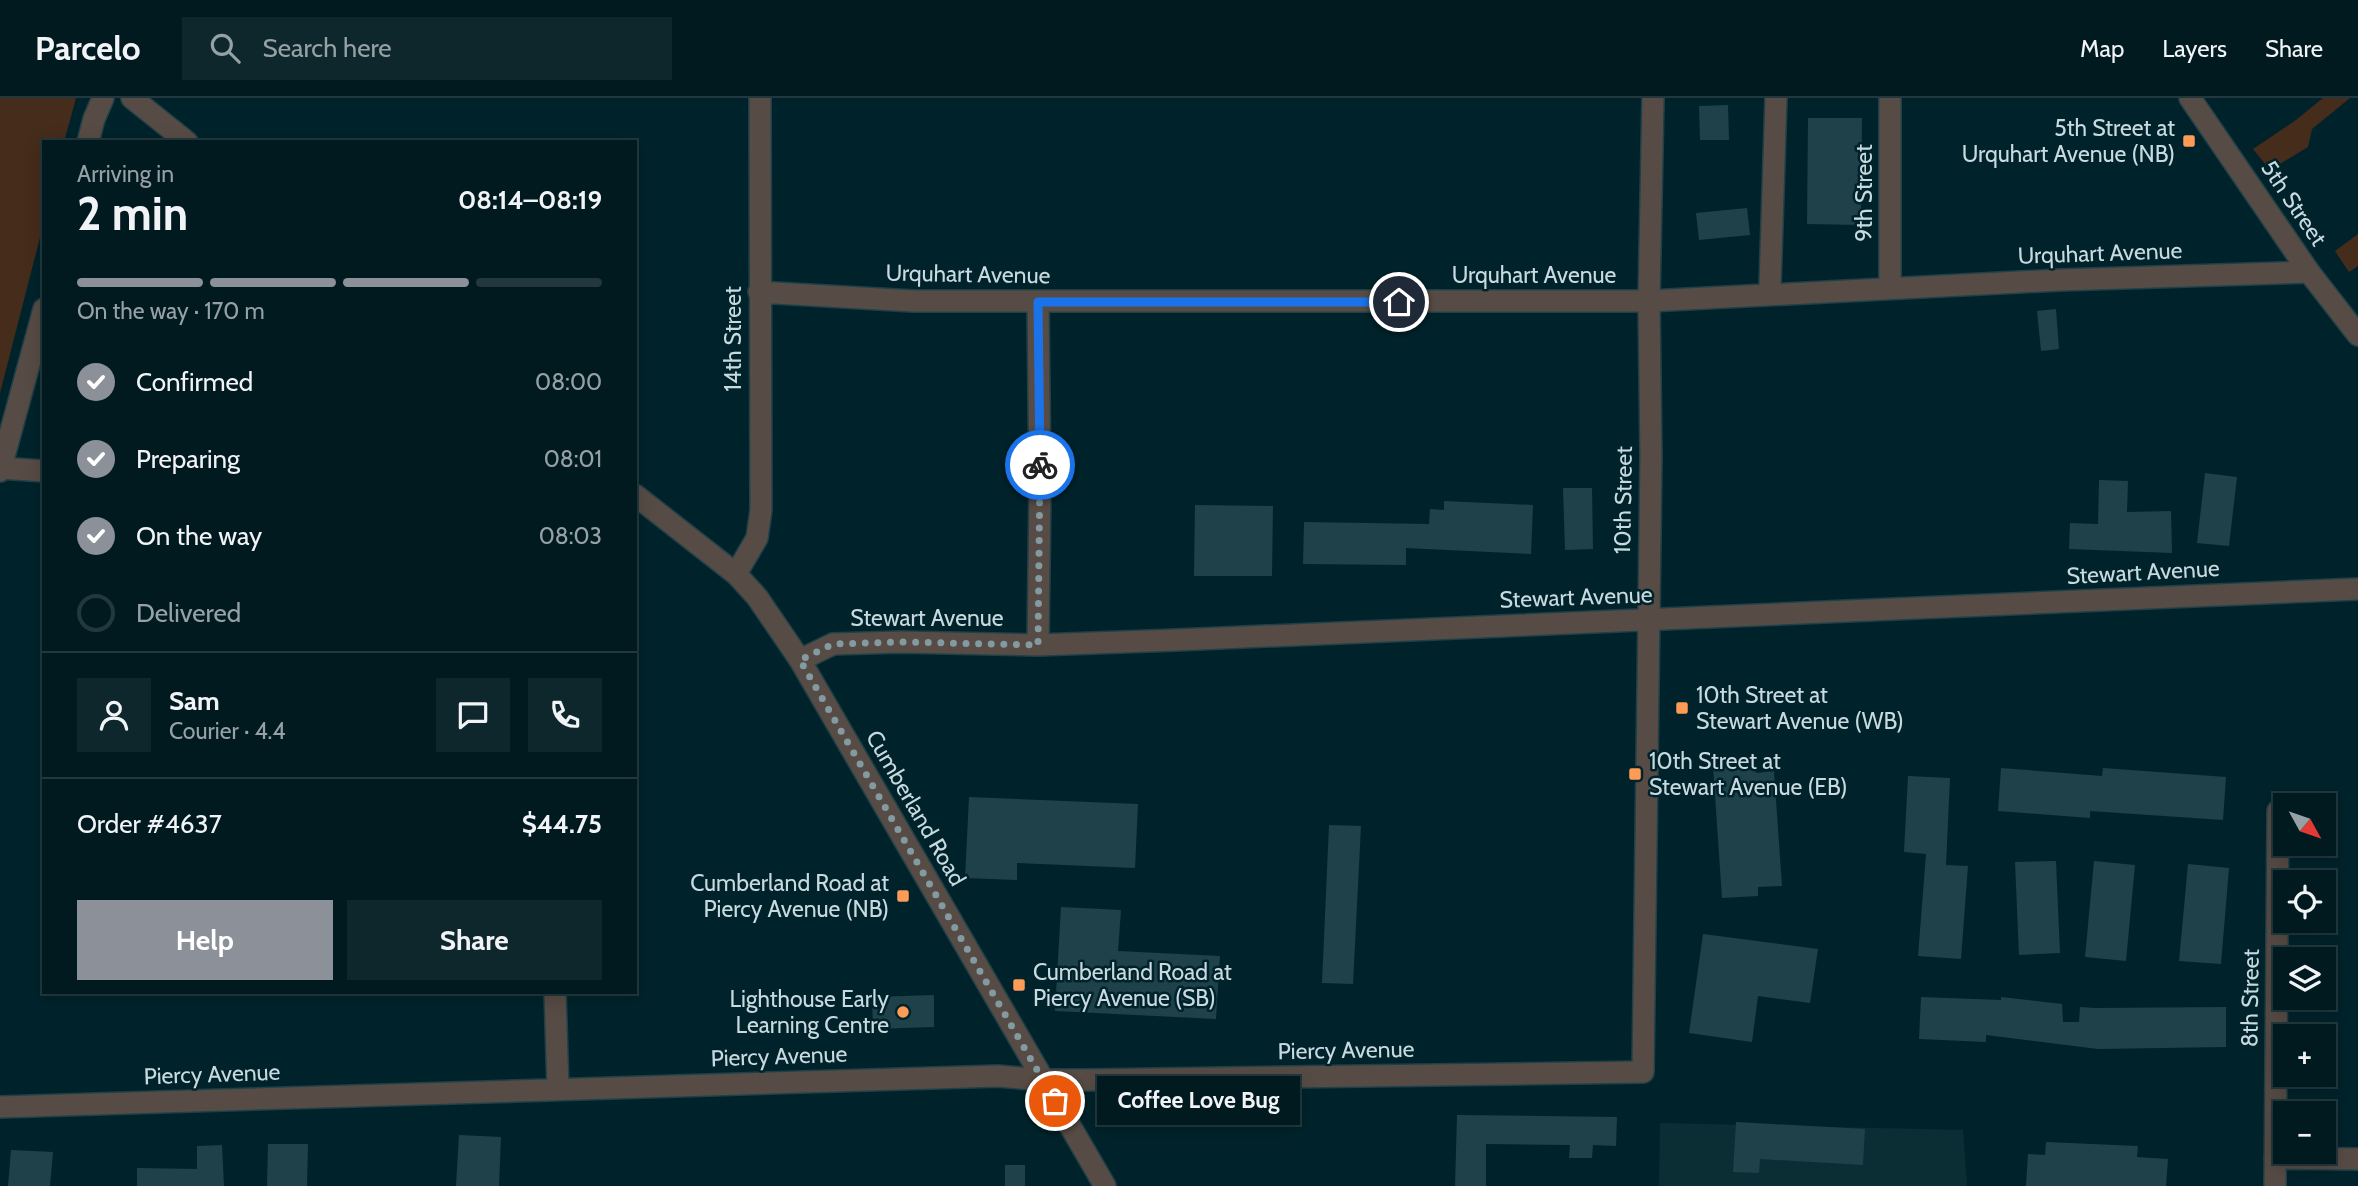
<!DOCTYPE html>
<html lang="en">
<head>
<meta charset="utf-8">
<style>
	:root { --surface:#001a20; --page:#0e272d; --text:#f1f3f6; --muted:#95a1a5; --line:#22383e; --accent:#8c9099 }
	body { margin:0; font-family:Cabin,sans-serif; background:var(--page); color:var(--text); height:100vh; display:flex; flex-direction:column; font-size:26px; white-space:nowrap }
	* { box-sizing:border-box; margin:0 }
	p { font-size:23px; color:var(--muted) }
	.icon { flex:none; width:38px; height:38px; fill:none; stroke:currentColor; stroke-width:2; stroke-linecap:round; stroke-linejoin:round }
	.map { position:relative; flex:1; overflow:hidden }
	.details { position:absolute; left:42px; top:42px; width:595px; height:854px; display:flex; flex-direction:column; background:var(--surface); border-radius:0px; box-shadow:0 4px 18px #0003,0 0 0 2px var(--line) }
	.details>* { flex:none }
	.needle { width:46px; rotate:130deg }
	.fabs { position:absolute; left:2273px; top:695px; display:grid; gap:14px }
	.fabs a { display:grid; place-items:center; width:63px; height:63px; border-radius:0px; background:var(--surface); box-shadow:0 4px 18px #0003,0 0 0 2px var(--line); font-size:35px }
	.pin { position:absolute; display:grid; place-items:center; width:60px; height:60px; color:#fff; margin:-30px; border:4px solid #fff; border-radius:50%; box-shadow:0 2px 7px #0007 }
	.courier { position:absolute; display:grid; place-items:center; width:70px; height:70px; margin:-35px; border:5px solid #1a73e8; border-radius:50%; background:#fff; color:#222; box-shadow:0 2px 9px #0007 }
	.bubble { position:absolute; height:49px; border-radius:0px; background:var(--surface); box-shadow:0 4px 18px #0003,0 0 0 2px var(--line); font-size:23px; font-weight:700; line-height:49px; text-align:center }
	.headline em { font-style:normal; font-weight:700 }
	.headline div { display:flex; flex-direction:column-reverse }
	.headline { display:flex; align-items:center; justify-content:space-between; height:119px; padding:0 35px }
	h1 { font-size:46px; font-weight:700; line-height:52px }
	.bar { display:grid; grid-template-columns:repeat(4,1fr); gap:10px 7px; align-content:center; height:84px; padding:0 35px }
	.bar i { height:9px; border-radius:5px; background:var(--line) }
	.bar .active { background:var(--accent) }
	.bar p { grid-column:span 4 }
	.line { display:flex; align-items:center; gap:18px; padding:0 35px; border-top:2px solid var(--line) }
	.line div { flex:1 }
	.round { display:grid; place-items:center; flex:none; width:74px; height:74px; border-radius:0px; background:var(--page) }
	ol { padding:0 35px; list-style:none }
	li { display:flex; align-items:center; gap:21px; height:77px }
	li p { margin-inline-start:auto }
	li .icon { padding:7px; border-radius:50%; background:var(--accent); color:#fff; stroke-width:4 }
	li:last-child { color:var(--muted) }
	li i { width:38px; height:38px; border:4px solid var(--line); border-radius:50% }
	.action { display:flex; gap:14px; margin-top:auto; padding:14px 35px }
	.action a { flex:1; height:80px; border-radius:0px; background:var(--accent); color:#fff; font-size:28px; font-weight:700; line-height:80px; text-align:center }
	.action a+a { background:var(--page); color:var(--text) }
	header { display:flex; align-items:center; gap:42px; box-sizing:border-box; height:98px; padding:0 35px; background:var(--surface); border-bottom:2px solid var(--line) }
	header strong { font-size:33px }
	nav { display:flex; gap:38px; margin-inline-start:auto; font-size:24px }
	.search { width:490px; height:63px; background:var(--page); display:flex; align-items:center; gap:18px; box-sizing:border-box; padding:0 24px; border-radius:0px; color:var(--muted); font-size:26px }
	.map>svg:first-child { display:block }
	.built { fill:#0b2e35 }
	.green { fill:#462c1a }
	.building { fill:#1f4149 }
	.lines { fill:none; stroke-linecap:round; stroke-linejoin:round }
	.minor-casing { stroke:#204048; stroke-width:24 }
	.tertiary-casing { stroke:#204048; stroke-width:24 }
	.minor { stroke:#574c45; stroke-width:21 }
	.tertiary { stroke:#574c45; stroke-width:21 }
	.done { stroke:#829aa0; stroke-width:7; stroke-dasharray:0 12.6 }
	.route { stroke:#1a73e8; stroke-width:9 }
	.poi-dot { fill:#fe9c57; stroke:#00232b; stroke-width:2.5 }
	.labels { text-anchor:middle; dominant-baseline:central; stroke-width:5; stroke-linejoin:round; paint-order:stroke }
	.poi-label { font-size:23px; fill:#c8dadf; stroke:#00232b; text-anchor:end }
	.street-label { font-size:23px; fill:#c8dadf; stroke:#00232b }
</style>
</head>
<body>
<header>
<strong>Parcelo</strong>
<div class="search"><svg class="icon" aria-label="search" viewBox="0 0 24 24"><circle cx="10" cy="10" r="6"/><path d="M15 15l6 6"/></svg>Search here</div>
<nav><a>Map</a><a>Layers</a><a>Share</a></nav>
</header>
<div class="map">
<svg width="2358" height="1088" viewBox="0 0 2358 1088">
	<rect width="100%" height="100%" fill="#00232b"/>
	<path class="built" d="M1660,1025L1963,1032L1967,1088H1659Z"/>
	<path class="green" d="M0,0H76L64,44H44V124L0,295Z
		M2323,0H2350L2312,31L2308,49L2270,72L2253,51L2296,22Z
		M2358,136V168L2349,174L2335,153Z"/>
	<path class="building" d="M1728,7L1729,42H1700L1699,8Z
		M1808,20H1862L1861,127L1807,126Z
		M1747,110L1750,137L1699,142L1696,115Z
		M2056,211L2059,251L2041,253L2037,213Z
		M2205,375L2237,379L2229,448L2197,445Z
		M2099,382L2128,383L2127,414L2171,413L2172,455L2069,451L2070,425L2098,426Z
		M1563,390H1592L1593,451L1565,452Z
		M1444,403L1533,407L1531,456L1406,450V467L1303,466L1304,424L1429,426L1430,411L1444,412Z
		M1195,407L1273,408L1272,478H1194Z
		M1756,665V675L1774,673L1782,788L1758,789V798L1722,800L1713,668Z
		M2001,670L2102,678L2103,670L2226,679L2223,722L2090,713V720L1998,713Z
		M1908,678L1950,680L1946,767L1968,768L1961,861L1918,858L1926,756L1904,754Z
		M969,699L1138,706L1135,770L1017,765V782L965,780Z
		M1329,727L1361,728L1353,886L1322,885Z
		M2056,763L2060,855L2019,857L2015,764Z
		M2094,763L2135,767L2126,863L2085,859Z
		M2188,766L2229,770L2221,866L2179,863Z
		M1061,809L1121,812L1118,853L1220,858L1216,921L1055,913Z
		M1703,836L1818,851L1810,905L1758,898L1752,944L1689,935Z
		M934,897V929L873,931L872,899Z
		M1921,899L2001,902V899L2062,906L2063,924H2079L2080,909L2095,910L2226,909V949L2098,951L1986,937V944L1919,941Z
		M1457,1017L1617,1019L1616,1048L1593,1047L1592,1060H1569L1570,1047L1486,1046V1088H1455Z
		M1736,1024L1865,1031L1863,1067L1760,1061L1759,1075L1733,1074Z
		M459,1037L501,1039L499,1088H456Z
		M2046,1044L2138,1048L2137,1059L2168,1061L2166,1088H2026L2028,1056L2045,1057Z
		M268,1046H308L307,1088H267Z
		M222,1047L224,1088H137V1070L197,1071V1048Z
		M11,1052L53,1054L50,1088H8Z
		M1005,1067H1025V1088H1005Z"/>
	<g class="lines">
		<g class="minor-casing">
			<path id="minor" d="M1890,0V190
				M88,44L94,21L103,0
				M759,194L913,203H1649L2060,182L2309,174
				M1768,197L1770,188L1776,0
				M0,370L44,373
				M0,373L44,211
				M736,476L757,440L761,412L760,0
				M1038,547L1040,391L1038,204
				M800,562L833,546L901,544L1038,547L1176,542L2358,491
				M555,894L558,991
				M0,1009L998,978L1042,982H1086L1643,974L1651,359L1649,203L1653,0
				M2275,1060L2358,1061
				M2275,1088L2278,713"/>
		</g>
		<g class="tertiary-casing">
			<path id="tertiary" d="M132,0L187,44
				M2190,0L2309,174L2358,237
				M635,397L736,476L757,499L800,562L1105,1088"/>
		</g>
		<use href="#minor" class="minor"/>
		<use href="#tertiary" class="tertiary"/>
	</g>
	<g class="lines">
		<path class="done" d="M1040,367L1038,547L901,544L833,546L800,562L1055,1003"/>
		<path class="route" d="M1040,367L1038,204H1399"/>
	</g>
	<g class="poi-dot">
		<rect x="2182" y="36" width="14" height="14" rx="3.5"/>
		<rect x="1675" y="603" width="14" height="14" rx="3.5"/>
		<rect x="1628" y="669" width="14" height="14" rx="3.5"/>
		<rect x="896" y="791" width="14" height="14" rx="3.5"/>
		<rect x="1012" y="880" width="14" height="14" rx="3.5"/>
		<circle cx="903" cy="914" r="7"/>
	</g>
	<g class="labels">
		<g class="poi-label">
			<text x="2175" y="30">5th Street at<tspan x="2175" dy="26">Urquhart Avenue (NB)</tspan></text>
			<text x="1696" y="597" text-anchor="start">10th Street at<tspan x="1696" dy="26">Stewart Avenue (WB)</tspan></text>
			<text x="1649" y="663" text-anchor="start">10th Street at<tspan x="1649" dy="26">Stewart Avenue (EB)</tspan></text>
			<text x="889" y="785">Cumberland Road at<tspan x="889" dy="26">Piercy Avenue (NB)</tspan></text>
			<text x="1033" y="874" text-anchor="start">Cumberland Road at<tspan x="1033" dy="26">Piercy Avenue (SB)</tspan></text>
			<text x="889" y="901">Lighthouse Early<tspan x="889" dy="26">Learning Centre</tspan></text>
		</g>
		<g class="street-label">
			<text transform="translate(1864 95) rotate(-90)">9th Street</text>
			<text transform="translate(2294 105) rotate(56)">5th Street</text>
			<text transform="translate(2100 155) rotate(-2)">Urquhart Avenue</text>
			<text transform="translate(968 176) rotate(1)">Urquhart Avenue</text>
			<text x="1534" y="177">Urquhart Avenue</text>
			<text transform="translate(733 241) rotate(-90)">14th Street</text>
			<text transform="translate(1623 402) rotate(-89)">10th Street</text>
			<text transform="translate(2143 474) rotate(-3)">Stewart Avenue</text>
			<text transform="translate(1576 499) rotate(-2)">Stewart Avenue</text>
			<text x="927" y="520">Stewart Avenue</text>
			<text transform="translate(916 710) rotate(60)">Cumberland Road</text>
			<text transform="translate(2250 900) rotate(-89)">8th Street</text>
			<text transform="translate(1346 952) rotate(-1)">Piercy Avenue</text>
			<text transform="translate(779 958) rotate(-2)">Piercy Avenue</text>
			<text transform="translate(212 976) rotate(-2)">Piercy Avenue</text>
		</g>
	</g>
</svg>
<div class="fabs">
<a><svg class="needle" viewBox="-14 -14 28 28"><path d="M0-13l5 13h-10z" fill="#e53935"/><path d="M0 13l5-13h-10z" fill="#95a1a5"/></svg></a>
<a><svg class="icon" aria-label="locate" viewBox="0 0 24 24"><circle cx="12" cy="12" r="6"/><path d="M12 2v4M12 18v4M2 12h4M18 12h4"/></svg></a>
<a><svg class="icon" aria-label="layers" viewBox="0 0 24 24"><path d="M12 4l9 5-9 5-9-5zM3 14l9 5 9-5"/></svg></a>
<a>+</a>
<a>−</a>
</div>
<div class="pin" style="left:1055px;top:1003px;background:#ea580c"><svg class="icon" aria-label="bag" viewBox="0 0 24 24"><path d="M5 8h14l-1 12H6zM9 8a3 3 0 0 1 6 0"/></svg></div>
<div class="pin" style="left:1399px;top:204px;background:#1f2937"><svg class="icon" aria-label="home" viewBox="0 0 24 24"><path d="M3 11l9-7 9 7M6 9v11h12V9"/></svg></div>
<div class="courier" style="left:1040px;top:367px"><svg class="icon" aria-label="bike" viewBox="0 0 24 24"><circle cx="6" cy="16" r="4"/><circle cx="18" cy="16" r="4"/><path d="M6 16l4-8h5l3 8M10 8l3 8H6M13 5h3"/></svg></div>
<div class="bubble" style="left:1097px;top:978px;width:203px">Coffee Love Bug</div>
<section class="details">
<div class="headline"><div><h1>2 min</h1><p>Arriving in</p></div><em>08:14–08:19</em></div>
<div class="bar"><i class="active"></i><i class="active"></i><i class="active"></i><i></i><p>On the way · 170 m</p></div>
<ol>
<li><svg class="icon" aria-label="check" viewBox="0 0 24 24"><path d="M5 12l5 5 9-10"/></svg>Confirmed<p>08:00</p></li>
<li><svg class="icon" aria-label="check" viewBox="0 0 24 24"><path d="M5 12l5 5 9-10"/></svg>Preparing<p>08:01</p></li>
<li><svg class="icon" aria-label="check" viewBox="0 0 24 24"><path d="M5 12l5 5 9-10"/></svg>On the way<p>08:03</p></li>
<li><i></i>Delivered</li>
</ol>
<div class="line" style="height:126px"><a class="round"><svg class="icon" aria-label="person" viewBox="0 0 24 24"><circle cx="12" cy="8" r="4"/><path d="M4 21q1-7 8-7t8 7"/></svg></a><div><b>Sam</b><p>Courier · 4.4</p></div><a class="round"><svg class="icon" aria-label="chat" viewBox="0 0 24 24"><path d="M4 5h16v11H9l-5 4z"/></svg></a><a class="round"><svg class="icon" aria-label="phone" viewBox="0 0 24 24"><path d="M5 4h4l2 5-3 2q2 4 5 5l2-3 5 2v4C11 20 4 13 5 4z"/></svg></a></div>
<div class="line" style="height:91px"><div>Order #4637</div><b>$44.75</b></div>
<div class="action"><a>Help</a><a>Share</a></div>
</section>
</div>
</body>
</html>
